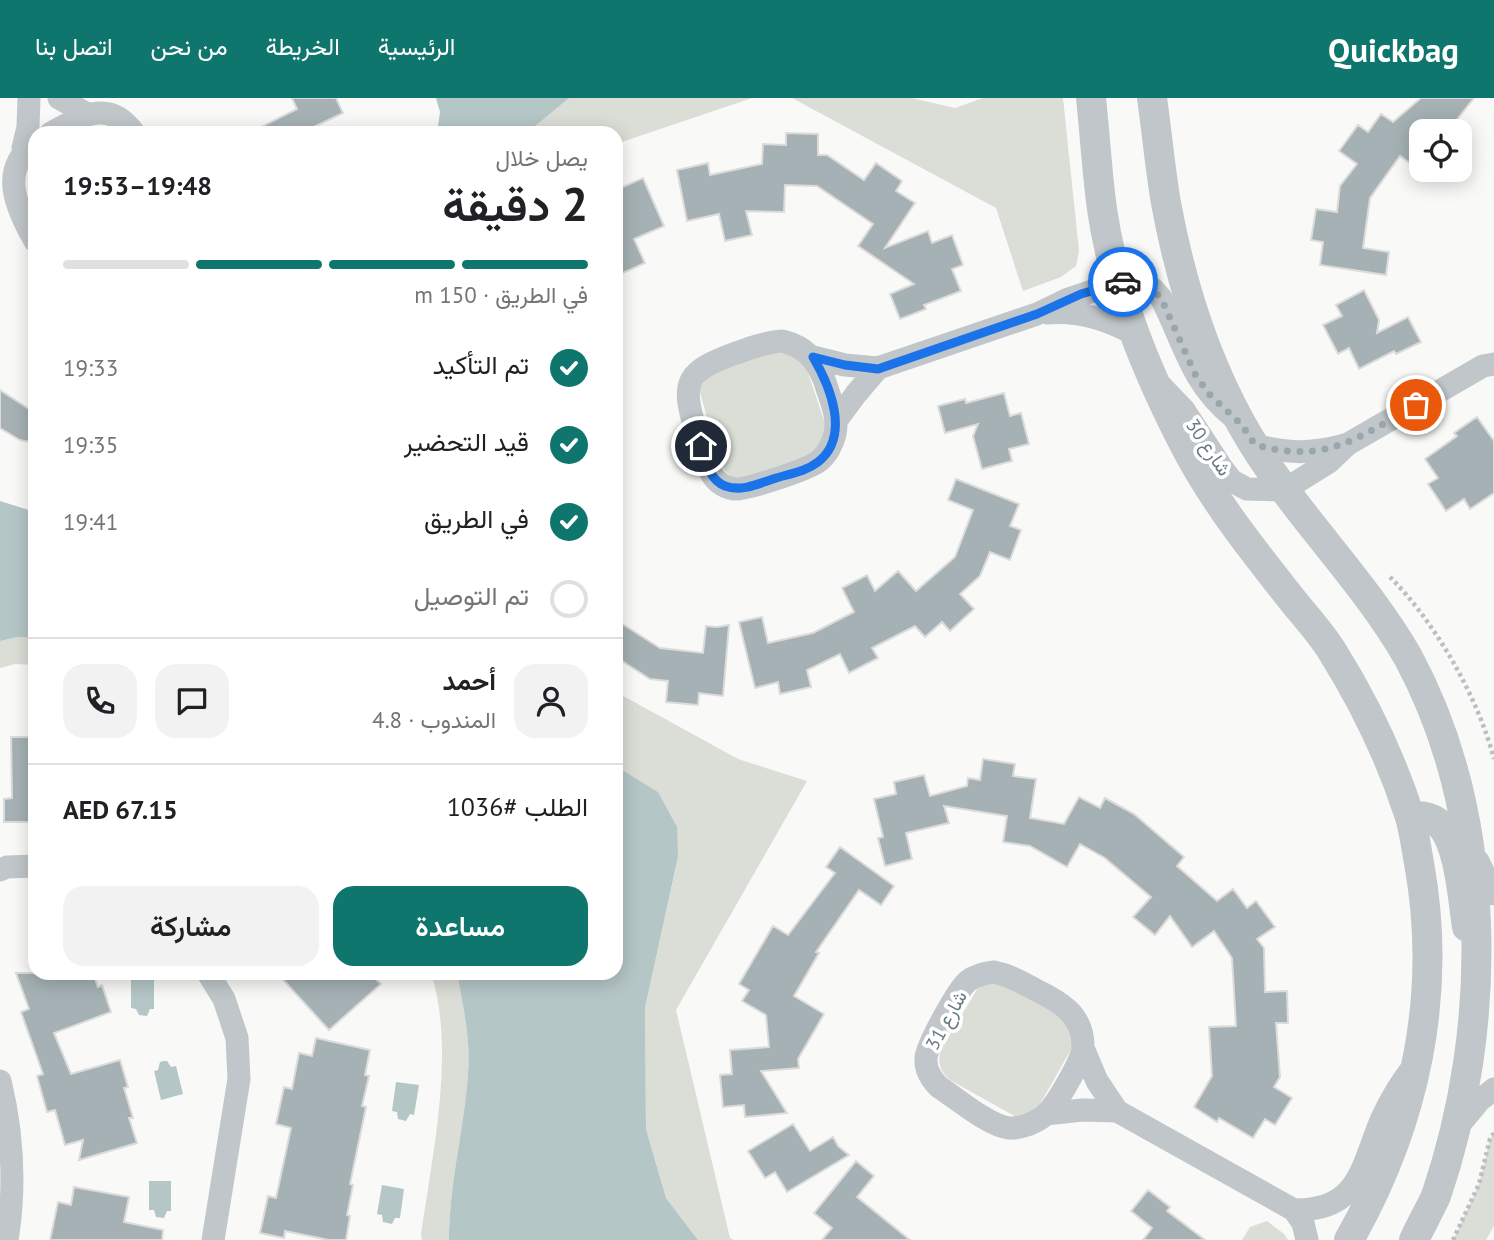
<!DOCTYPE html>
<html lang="ar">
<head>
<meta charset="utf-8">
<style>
	:root { --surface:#fff; --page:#f2f2f2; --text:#202124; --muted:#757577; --line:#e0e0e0; --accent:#0f766e }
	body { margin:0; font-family:"PT Sans",Vazirmatn,sans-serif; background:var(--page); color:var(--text); direction:rtl; height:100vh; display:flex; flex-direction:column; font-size:26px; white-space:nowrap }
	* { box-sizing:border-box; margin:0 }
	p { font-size:23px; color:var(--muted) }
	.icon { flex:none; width:38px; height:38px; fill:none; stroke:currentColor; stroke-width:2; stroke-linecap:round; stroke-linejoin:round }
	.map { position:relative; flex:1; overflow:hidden; direction:ltr }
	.sheet { position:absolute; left:28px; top:28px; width:595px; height:854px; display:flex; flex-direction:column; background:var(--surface); border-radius:21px; box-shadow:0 4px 18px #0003; direction:rtl }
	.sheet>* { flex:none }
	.fabs { position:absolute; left:1409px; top:21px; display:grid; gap:14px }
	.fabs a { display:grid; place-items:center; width:63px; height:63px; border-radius:14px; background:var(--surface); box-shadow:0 4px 18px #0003; font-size:35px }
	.pin { position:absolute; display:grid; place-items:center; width:60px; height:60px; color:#fff; margin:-30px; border:4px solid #fff; border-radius:50%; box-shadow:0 2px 7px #0007 }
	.courier { position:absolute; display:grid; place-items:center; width:70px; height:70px; margin:-35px; border:5px solid #1a73e8; border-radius:50%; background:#fff; color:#222; box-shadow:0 2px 9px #0007 }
	.head em { font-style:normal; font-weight:600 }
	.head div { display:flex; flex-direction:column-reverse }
	.head { display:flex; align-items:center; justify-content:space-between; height:119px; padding:0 35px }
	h1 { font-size:46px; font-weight:600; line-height:52px }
	.bar { display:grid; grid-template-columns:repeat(4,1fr); gap:10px 7px; align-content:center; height:84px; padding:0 35px }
	.bar i { height:9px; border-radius:5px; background:var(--line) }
	.bar .active { background:var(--accent) }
	.bar p { grid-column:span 4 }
	.line { display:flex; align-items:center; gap:18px; padding:0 35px; border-top:2px solid var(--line) }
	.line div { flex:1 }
	.round { display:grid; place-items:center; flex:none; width:74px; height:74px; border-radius:21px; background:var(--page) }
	ol { padding:0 35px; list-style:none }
	li { display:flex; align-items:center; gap:21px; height:77px }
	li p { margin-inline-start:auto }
	li .icon { padding:7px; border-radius:50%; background:var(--accent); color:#fff; stroke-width:4 }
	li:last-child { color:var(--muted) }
	li i { width:38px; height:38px; border:4px solid var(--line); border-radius:50% }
	.cta { display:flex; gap:14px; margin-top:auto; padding:14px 35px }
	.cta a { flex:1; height:80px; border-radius:21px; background:var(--accent); color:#fff; font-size:28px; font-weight:600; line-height:80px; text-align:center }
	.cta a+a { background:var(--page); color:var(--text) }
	header { display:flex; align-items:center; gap:42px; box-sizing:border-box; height:98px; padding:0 35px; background:var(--accent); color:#fff }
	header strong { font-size:33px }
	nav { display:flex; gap:38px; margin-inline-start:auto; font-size:24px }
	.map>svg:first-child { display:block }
	.green { fill:#daded6 }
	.water { fill:#b5c6c7 }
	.building { fill:#a5b1b4; stroke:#dbdbd9; stroke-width:2 }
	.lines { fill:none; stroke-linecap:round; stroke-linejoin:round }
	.path { stroke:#bbbfc1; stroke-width:4.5; stroke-dasharray:3.5 3.5; stroke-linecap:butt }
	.minor { stroke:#c0c6c9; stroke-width:23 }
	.tertiary { stroke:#c0c6c9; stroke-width:30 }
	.done { stroke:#99a6aa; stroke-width:7; stroke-dasharray:0 12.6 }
	.route { stroke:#1a73e8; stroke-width:9 }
	.labels { text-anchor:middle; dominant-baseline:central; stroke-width:7; stroke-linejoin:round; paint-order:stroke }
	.street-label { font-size:19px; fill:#657a81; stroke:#fff }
</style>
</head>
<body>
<header>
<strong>Quickbag</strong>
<nav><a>الرئيسية</a><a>الخريطة</a><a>من نحن</a><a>اتصل بنا</a></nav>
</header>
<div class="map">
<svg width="1494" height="1142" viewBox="0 0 1494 1142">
	<rect width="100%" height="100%" fill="#f9f9f7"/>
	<path class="green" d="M569,0H752L616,46V35H527Z
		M792,0H912L955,10L983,0H1063L1079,153L1076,168L1061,179L1023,193L996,110Z
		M782,251L805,266L828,334L822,352L743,382C731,380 726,376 720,365L699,291L712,273Z
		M18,539H35V567L15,566L0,570V543Z
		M616,594L738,661L807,683L676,912L730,1140L734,1142H698L666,1100L646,1031L645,910L678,760L658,694L616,668Z
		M431,875H457C463,908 471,943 468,976C464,1032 449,1086 449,1142H422L421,1137C432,1058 456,952 431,875Z
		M995,881L1066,921L1073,948L1036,1013L1018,1020L950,982C940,973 938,966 940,953L978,890Z
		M1494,1035V1128L1486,1142H1453L1479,1086L1490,1041Z
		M1267,1123L1284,1136L1288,1142H1242L1250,1129Z"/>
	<path class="water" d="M436,0H569L527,35H437L440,14Z
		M0,403L35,414V539H18L0,543Z
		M616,668L658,694L677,729L678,759L645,910L646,1031L666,1100L698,1142H449C449,1086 464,1032 468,976C471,943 463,908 457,875H616Z
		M131,881H154V911H150L147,918L139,917L136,911L131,910Z
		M164,963H167L171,969L176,968L183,996L161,1002L154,973L158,972L160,964Z
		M396,984L419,987L414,1017L410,1016L406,1023L398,1021L397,1014L392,1013Z
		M149,1083H171V1113H167L164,1120L156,1119L154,1112H149Z
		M382,1087L404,1091L400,1120H395L392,1126L383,1124L382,1117L377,1116Z"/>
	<path class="building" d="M292,0H336L343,15L301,35H249L297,11Z
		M1421,0H1474L1455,24L1456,26L1451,33H1421L1422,74L1400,58L1370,100L1363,150L1389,154L1386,177L1320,167L1323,144L1311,142L1316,111L1337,114L1340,88L1357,66L1339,53L1358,27L1368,34L1381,16L1393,24Z
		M786,35L818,36V57H827L864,82L876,65L902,83L896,93L915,105L885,150L928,133L932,145L952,137L963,167L952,171L961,193L924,207L926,211L900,221L890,196L914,186L858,148L873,126L817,88L785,87L784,114L746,113L752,137L725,143L719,116L687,123L677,72L708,65L710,77L762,66L763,46L786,47Z
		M643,80L664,128L634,141L645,165L616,178V92Z
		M1364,192L1379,222L1377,235L1408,219L1421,244L1396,256L1394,253L1359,271L1349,250L1338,256L1323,227L1342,218L1336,207Z
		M0,292L35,315V345L20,342L0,330Z
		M1004,295L1010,318L1021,315L1029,346L1009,351L1012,363L982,371L973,338L978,326L945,335L938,308L965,301L966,305Z
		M1477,319L1494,343V395L1470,411L1464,401L1446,413L1428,386L1438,380L1425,361L1457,338L1454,335Z
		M956,381L1019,406L1010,428L1021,432L1010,462L990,454L980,478L960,496L974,511L950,533L942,524L925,539L915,528L872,550L878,560L849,575L840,556L807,572L811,589L780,596L778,584L755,590L739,524L762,519L768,545L813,535L854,514L842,490L867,477L875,493L898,473L916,493L955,459L973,412L948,402Z
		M616,522L660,550L703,555L706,528L717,529L729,527L723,598L699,595L698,607L666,604L668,583L650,581L616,559Z
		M11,639H35V724H4V701L12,700Z
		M983,661L1015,666L1013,678L1036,681L1030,720L1064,726L1079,699L1100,710L1105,700L1134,716L1184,759L1177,768L1217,803L1233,791L1247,810L1256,803L1275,829L1257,841L1264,850L1265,894L1287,893L1288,925H1276L1280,979L1274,989L1292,1000L1275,1027L1265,1021L1253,1040L1219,1020L1217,1024L1194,1009L1212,978L1209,929L1236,928L1232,860L1214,833L1192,849L1170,818L1155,837L1133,819L1151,799L1105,760L1080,746L1067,769L1030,748L1003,744L1007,718L944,708L949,725L906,735L912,761L885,768L878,740L883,739L874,701L896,696L894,684L924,677L930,698L967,688L968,680L980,682Z
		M840,749L894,788L881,807L859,792L816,854L819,855L794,898L824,916L798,961L799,970L761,973L787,1015L745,1019L744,1007L723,1009L720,977L732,976L730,952L769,949L766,917L742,903L749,892L739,886L773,828L788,837L835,775L826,769Z
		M16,875H93L98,889L102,887L111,914L54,935L71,976L120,962L128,989L124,990L133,1020H129L137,1045L79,1062L83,1042L65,1047L55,1012L47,1014L37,978L43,976L21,914L29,911Z
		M277,875H370L381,886L329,932Z
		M316,940L370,952L365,977L369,978L362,1008L366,1009L350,1086L353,1087L347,1117L350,1118L346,1142H329L285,1133L284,1140L260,1135L268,1098L276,1100L291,1030L276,1026L284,989L292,991L299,955L312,958Z
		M793,1026L810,1053L833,1039L838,1048L849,1057L787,1094L775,1074L765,1080L748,1053Z
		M856,1063L874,1078L857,1099L910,1142H822L832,1130L814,1115Z
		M74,1089L129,1099L124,1124L163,1132L162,1142H50L58,1104L71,1107Z
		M1148,1092L1170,1109L1167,1113L1205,1142H1143L1152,1130L1131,1113Z"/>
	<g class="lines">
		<path class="path" d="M1390,479C1435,524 1478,599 1494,661
			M1453,1142L1479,1086L1490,1041L1494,1035"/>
		<path class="minor" d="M59,0L87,16
			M51,35C82,18 109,0 134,35
			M35,44C0,72 14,105 35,143
			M23,50L28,29L29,0
			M1047,215C1079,212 1107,221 1134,236
			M782,243C806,249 816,261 825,284C830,301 839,318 835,336C833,345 827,357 819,363C809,371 747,392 734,391C723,389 715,383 710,373C703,360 700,346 696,333C680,282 687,273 736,255C751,250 766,244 782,243Z
			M813,259L845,267L878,270L1037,216L1066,202L1119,184L1138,185L1152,190L1161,200C1184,244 1191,285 1232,318
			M1161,288L1184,312L1222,370L1232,383L1247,391L1284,392L1329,364L1348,346
			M836,323L856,296L878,270
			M1255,347C1288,356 1315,356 1348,346L1483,268L1494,266
			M1478,763L1494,796
			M0,772L7,769L35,768
			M994,874C1009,877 1021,884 1034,891C1059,903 1083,916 1083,948C1083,962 1055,1009 1044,1018C1035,1025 1020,1031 1009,1030C989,1028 956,1000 939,989C931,981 925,972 926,960C927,947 958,891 968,883C976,877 985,875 994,874Z
			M208,875L224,901L237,940L239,981L213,1142
			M1083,950L1097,983L1117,1013L1294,1112L1303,1125L1307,1142
			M0,983C13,1037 16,1087 7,1142
			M1046,1016L1082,1012L1117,1013
			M1460,1026L1480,1002L1494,991
			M1294,1112C1360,1113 1361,1069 1382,1020C1390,1003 1399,987 1410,973"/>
		<path class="tertiary" d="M1091,0C1095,37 1097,75 1102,111C1114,194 1146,272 1184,346C1211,399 1249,447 1286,494C1301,514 1319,532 1332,553C1364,604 1390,658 1409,716C1414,731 1416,749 1419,765C1443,897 1415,1026 1349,1142
			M1152,0C1157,35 1160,70 1166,105C1180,181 1204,259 1242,327C1289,411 1360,476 1408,559C1494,719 1494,928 1436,1098C1429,1113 1421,1127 1414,1142
			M1410,718C1420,718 1429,718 1437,724C1459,739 1463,803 1467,829"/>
	</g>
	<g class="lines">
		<path class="done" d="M1123,184C1139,185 1149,188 1161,200L1195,276L1208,295L1242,327L1255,347C1327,366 1356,341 1416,307"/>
		<path class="route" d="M701,348C706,363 709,382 725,388C741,394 758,386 773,381C788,376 805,374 818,364C851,338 830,288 813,259L845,267L878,271L1037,216L1081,196L1123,184"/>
	</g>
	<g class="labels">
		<g class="street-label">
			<text transform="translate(1209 349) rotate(56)">شارع 30</text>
			<text transform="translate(946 922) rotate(-61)">شارع 31</text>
		</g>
	</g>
</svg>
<div class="fabs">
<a><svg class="icon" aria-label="locate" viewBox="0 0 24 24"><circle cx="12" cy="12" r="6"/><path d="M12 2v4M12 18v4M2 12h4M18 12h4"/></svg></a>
</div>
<div class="pin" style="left:1416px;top:307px;background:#ea580c"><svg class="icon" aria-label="bag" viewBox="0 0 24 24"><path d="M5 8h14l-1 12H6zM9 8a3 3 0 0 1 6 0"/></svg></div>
<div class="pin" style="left:701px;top:348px;background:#1f2937"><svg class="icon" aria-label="home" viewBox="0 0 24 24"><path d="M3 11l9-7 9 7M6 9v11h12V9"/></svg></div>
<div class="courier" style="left:1123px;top:184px"><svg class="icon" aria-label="car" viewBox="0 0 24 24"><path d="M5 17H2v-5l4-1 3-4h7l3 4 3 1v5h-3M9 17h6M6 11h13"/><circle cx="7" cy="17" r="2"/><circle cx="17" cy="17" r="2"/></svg></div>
<section class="sheet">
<div class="head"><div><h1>2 دقيقة</h1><p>يصل خلال</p></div><em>19:48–19:53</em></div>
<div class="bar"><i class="active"></i><i class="active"></i><i class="active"></i><i></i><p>في الطريق · 150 m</p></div>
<ol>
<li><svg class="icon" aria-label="check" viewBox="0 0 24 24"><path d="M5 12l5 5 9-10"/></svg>تم التأكيد<p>19:33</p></li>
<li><svg class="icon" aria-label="check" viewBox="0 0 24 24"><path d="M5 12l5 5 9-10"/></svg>قيد التحضير<p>19:35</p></li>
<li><svg class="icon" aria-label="check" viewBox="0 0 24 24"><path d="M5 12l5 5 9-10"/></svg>في الطريق<p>19:41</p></li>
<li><i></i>تم التوصيل</li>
</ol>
<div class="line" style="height:126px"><a class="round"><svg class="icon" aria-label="person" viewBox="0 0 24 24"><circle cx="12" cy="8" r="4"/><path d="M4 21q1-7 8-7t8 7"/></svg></a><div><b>أحمد</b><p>المندوب · 4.8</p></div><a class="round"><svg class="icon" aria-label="chat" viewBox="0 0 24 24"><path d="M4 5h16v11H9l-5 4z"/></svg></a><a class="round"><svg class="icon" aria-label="phone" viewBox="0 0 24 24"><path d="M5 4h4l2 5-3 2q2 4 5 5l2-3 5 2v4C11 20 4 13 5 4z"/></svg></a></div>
<div class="line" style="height:91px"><div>الطلب #1036</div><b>AED 67.15</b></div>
<div class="cta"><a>مساعدة</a><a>مشاركة</a></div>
</section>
</div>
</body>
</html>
